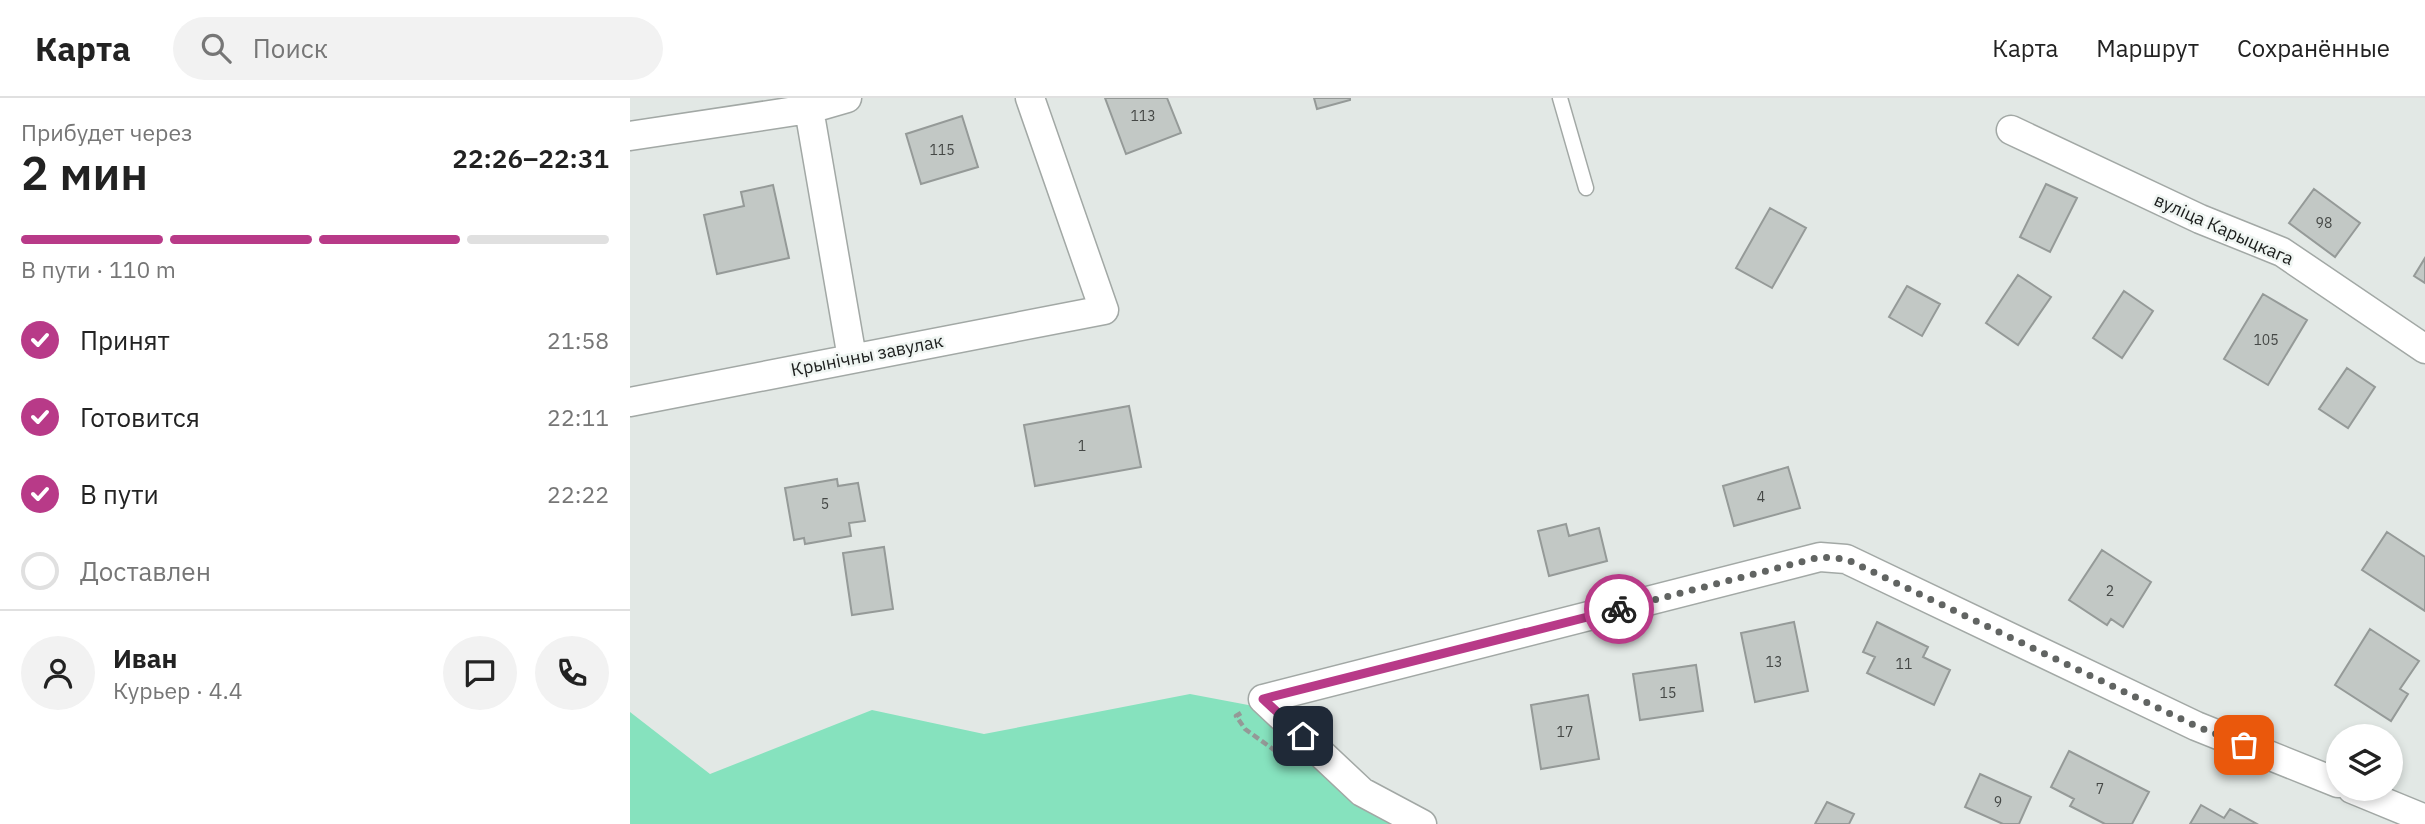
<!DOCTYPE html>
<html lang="ru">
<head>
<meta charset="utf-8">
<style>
	:root { --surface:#fff; --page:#f2f2f2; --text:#222; --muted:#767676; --line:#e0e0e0; --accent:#b83a88 }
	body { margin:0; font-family:"IBM Plex Sans",sans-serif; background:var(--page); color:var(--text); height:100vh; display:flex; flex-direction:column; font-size:26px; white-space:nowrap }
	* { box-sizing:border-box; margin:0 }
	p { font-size:23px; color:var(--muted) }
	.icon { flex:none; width:38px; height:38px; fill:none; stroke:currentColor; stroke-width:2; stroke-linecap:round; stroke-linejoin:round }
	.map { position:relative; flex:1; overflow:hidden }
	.sheet { display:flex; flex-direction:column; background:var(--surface); width:630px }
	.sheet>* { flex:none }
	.buttons { position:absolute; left:1696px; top:626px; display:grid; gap:14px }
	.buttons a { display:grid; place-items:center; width:77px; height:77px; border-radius:50%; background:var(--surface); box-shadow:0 4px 10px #0003; font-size:35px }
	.pin { position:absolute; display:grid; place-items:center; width:60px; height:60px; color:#fff; margin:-30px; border-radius:14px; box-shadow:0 4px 10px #0006 }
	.courier { position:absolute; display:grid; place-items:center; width:70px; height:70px; margin:-35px; border:5px solid #b83a88; border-radius:50%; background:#fff; color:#222; box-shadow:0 2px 9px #0007 }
	.headline em { font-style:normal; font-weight:600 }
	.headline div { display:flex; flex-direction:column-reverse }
	.headline { display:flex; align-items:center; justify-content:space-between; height:119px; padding:0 21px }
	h1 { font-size:46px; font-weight:600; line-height:52px }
	.bar { display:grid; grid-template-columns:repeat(4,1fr); gap:10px 7px; align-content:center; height:84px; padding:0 21px }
	.bar i { height:9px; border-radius:5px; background:var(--line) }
	.bar .active { background:var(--accent) }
	.bar p { grid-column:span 4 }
	.line { display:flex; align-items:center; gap:18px; padding:0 21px; border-top:2px solid var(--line) }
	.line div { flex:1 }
	.round { display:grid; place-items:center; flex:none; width:74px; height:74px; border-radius:37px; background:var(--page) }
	ol { padding:0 21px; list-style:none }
	li { display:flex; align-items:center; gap:21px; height:77px }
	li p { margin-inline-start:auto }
	li .icon { padding:7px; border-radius:50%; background:var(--accent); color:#fff; stroke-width:4 }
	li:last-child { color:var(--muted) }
	li i { width:38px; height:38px; border:4px solid var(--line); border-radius:50% }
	header { display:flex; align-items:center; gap:42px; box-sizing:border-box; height:98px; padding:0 35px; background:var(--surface); border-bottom:2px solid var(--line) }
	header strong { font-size:33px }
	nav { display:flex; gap:38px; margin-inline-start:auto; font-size:24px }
	.search { width:490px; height:63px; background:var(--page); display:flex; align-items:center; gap:18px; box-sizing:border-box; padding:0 24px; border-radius:38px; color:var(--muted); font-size:26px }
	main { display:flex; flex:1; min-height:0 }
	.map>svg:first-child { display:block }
	.green { fill:#86e2be }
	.building { fill:#c2c8c5; stroke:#959a98; stroke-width:2 }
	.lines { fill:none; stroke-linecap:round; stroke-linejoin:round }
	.lane-casing { stroke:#a2a8a5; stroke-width:17 }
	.street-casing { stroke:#a2a8a5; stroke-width:31 }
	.path { stroke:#949997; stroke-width:4.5; stroke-dasharray:7 3.5; stroke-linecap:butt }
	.lane { stroke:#fff; stroke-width:14 }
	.street { stroke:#fff; stroke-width:28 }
	.done { stroke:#616462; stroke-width:7; stroke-dasharray:0 12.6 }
	.route { stroke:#b83a88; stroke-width:9 }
	.labels { text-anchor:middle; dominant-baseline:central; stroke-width:5; stroke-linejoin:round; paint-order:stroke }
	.number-label { font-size:14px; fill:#454846 }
	.street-label { font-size:18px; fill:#1b1d1c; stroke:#eff5f2 }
</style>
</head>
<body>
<header>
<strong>Карта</strong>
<div class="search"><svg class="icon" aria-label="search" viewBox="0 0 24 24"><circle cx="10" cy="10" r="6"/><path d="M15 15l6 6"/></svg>Поиск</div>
<nav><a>Карта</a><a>Маршрут</a><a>Сохранённые</a></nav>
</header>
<main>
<section class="sheet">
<div class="headline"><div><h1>2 мин</h1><p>Прибудет через</p></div><em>22:26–22:31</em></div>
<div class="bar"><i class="active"></i><i class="active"></i><i class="active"></i><i></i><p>В пути · 110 m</p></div>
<ol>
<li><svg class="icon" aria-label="check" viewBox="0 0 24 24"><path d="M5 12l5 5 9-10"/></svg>Принят<p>21:58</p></li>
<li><svg class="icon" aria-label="check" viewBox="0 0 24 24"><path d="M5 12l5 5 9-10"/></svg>Готовится<p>22:11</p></li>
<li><svg class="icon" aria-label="check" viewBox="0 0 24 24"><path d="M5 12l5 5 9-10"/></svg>В пути<p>22:22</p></li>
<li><i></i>Доставлен</li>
</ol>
<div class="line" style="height:126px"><a class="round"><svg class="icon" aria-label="person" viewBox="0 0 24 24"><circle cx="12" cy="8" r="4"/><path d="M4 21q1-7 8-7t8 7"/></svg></a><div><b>Иван</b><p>Курьер · 4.4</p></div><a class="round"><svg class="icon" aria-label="chat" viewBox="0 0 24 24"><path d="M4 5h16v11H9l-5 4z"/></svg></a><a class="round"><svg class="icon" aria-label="phone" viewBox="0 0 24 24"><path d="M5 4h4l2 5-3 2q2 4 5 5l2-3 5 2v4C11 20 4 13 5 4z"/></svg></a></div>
</section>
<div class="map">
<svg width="1795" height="726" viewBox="0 0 1795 726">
	<rect width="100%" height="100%" fill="#e2e8e5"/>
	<path class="green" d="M560,596L661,615L784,726H0V614L80,676L242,612L354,636Z"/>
	<path class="building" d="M475,0H537L551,35L496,56Z
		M684,0H720V2L687,11Z
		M332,18L348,69L291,86L276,36Z
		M1416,86L1447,100L1420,154L1390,139Z
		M143,87L159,160L87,176L74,117L114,108L111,94Z
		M1684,91L1730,125L1705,159L1659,125Z
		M1140,110L1176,130L1142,190L1106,170Z
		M1795,160V185L1784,178Z
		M1388,177L1421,199L1388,247L1356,225Z
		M1277,188L1310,206L1292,238L1259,219Z
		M1494,193L1523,213L1492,260L1463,240Z
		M1633,196L1677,222L1638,287L1594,261Z
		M1717,270L1745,289L1718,330L1689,311Z
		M499,308L511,369L405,388L394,327Z
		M1158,369L1170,410L1104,428L1093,388Z
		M207,381L208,388L228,385L235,423L219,425L221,438L175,446L174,440L164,442L155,390Z
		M936,426L939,438L969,430L977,463L919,478L908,433Z
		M1757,434L1795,459V513L1732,472Z
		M254,449L263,511L222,517L213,455Z
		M1472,452L1521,484L1493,529L1481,521L1477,527L1439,502Z
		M1164,524L1178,593L1125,604L1111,535Z
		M1247,524L1298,549L1293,559L1320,572L1304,607L1237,575L1245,559L1233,554Z
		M1740,531L1789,563L1770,591L1778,596L1761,623L1705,587Z
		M1066,567L1073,613L1010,622L1003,576Z
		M958,597L969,661L911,671L901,607Z
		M1439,653L1519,694L1502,726H1475L1440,708L1444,701L1421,689Z
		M1350,676L1401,699L1389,726H1373L1335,709Z
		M1197,704L1224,716L1219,726H1185Z
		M1571,707L1594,720L1600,711L1627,726H1560Z"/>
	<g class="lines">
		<g class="lane-casing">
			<path id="lane" d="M930,0L956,90"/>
		</g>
		<g class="street-casing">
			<path id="street" d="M179,11L222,260
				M1381,32L1570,121L1652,154L1795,251
				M0,38L179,11L217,0
				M0,304L474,212L400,0
				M633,601L1190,459L1216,461L1566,628L1708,685
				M633,601L732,694L792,726
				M1722,691L1795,721"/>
		</g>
		<path class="path" d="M611,615L606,618L615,631L647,654"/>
		<use href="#lane" class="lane"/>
		<use href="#street" class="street"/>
	</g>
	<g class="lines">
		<path class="done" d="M989,511L1190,459L1216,461L1566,628L1614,647"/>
		<path class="route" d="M673,638L633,601L989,511"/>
	</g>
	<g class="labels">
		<g class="number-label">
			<text x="513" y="18">113</text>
			<text x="312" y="52">115</text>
			<text x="1694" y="125">98</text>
			<text x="1636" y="242">105</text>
			<text x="452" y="348">1</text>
			<text x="1131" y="399">4</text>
			<text x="195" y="406">5</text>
			<text x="1480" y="493">2</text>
			<text x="1144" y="564">13</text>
			<text x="1274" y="566">11</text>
			<text x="1038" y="595">15</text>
			<text x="935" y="634">17</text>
			<text x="1470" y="691">7</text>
			<text x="1368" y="704">9</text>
		</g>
		<g class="street-label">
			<text transform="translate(1594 131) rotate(24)">вуліца Карыцкага</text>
			<text transform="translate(237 257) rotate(-11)">Крынічны завулак</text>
		</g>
	</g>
</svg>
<div class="buttons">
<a><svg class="icon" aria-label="layers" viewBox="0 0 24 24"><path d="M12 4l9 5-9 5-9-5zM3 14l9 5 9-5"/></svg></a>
</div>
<div class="pin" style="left:1614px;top:647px;background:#ea580c"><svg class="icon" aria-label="bag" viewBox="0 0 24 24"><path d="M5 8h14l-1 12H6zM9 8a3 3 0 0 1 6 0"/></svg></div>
<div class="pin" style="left:673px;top:638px;background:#1f2937"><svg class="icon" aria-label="home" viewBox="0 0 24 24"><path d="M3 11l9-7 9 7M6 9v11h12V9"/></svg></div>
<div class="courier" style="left:989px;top:511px"><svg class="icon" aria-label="bike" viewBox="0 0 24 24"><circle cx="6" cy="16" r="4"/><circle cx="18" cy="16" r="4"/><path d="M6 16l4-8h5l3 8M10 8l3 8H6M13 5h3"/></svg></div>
</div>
</main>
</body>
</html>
